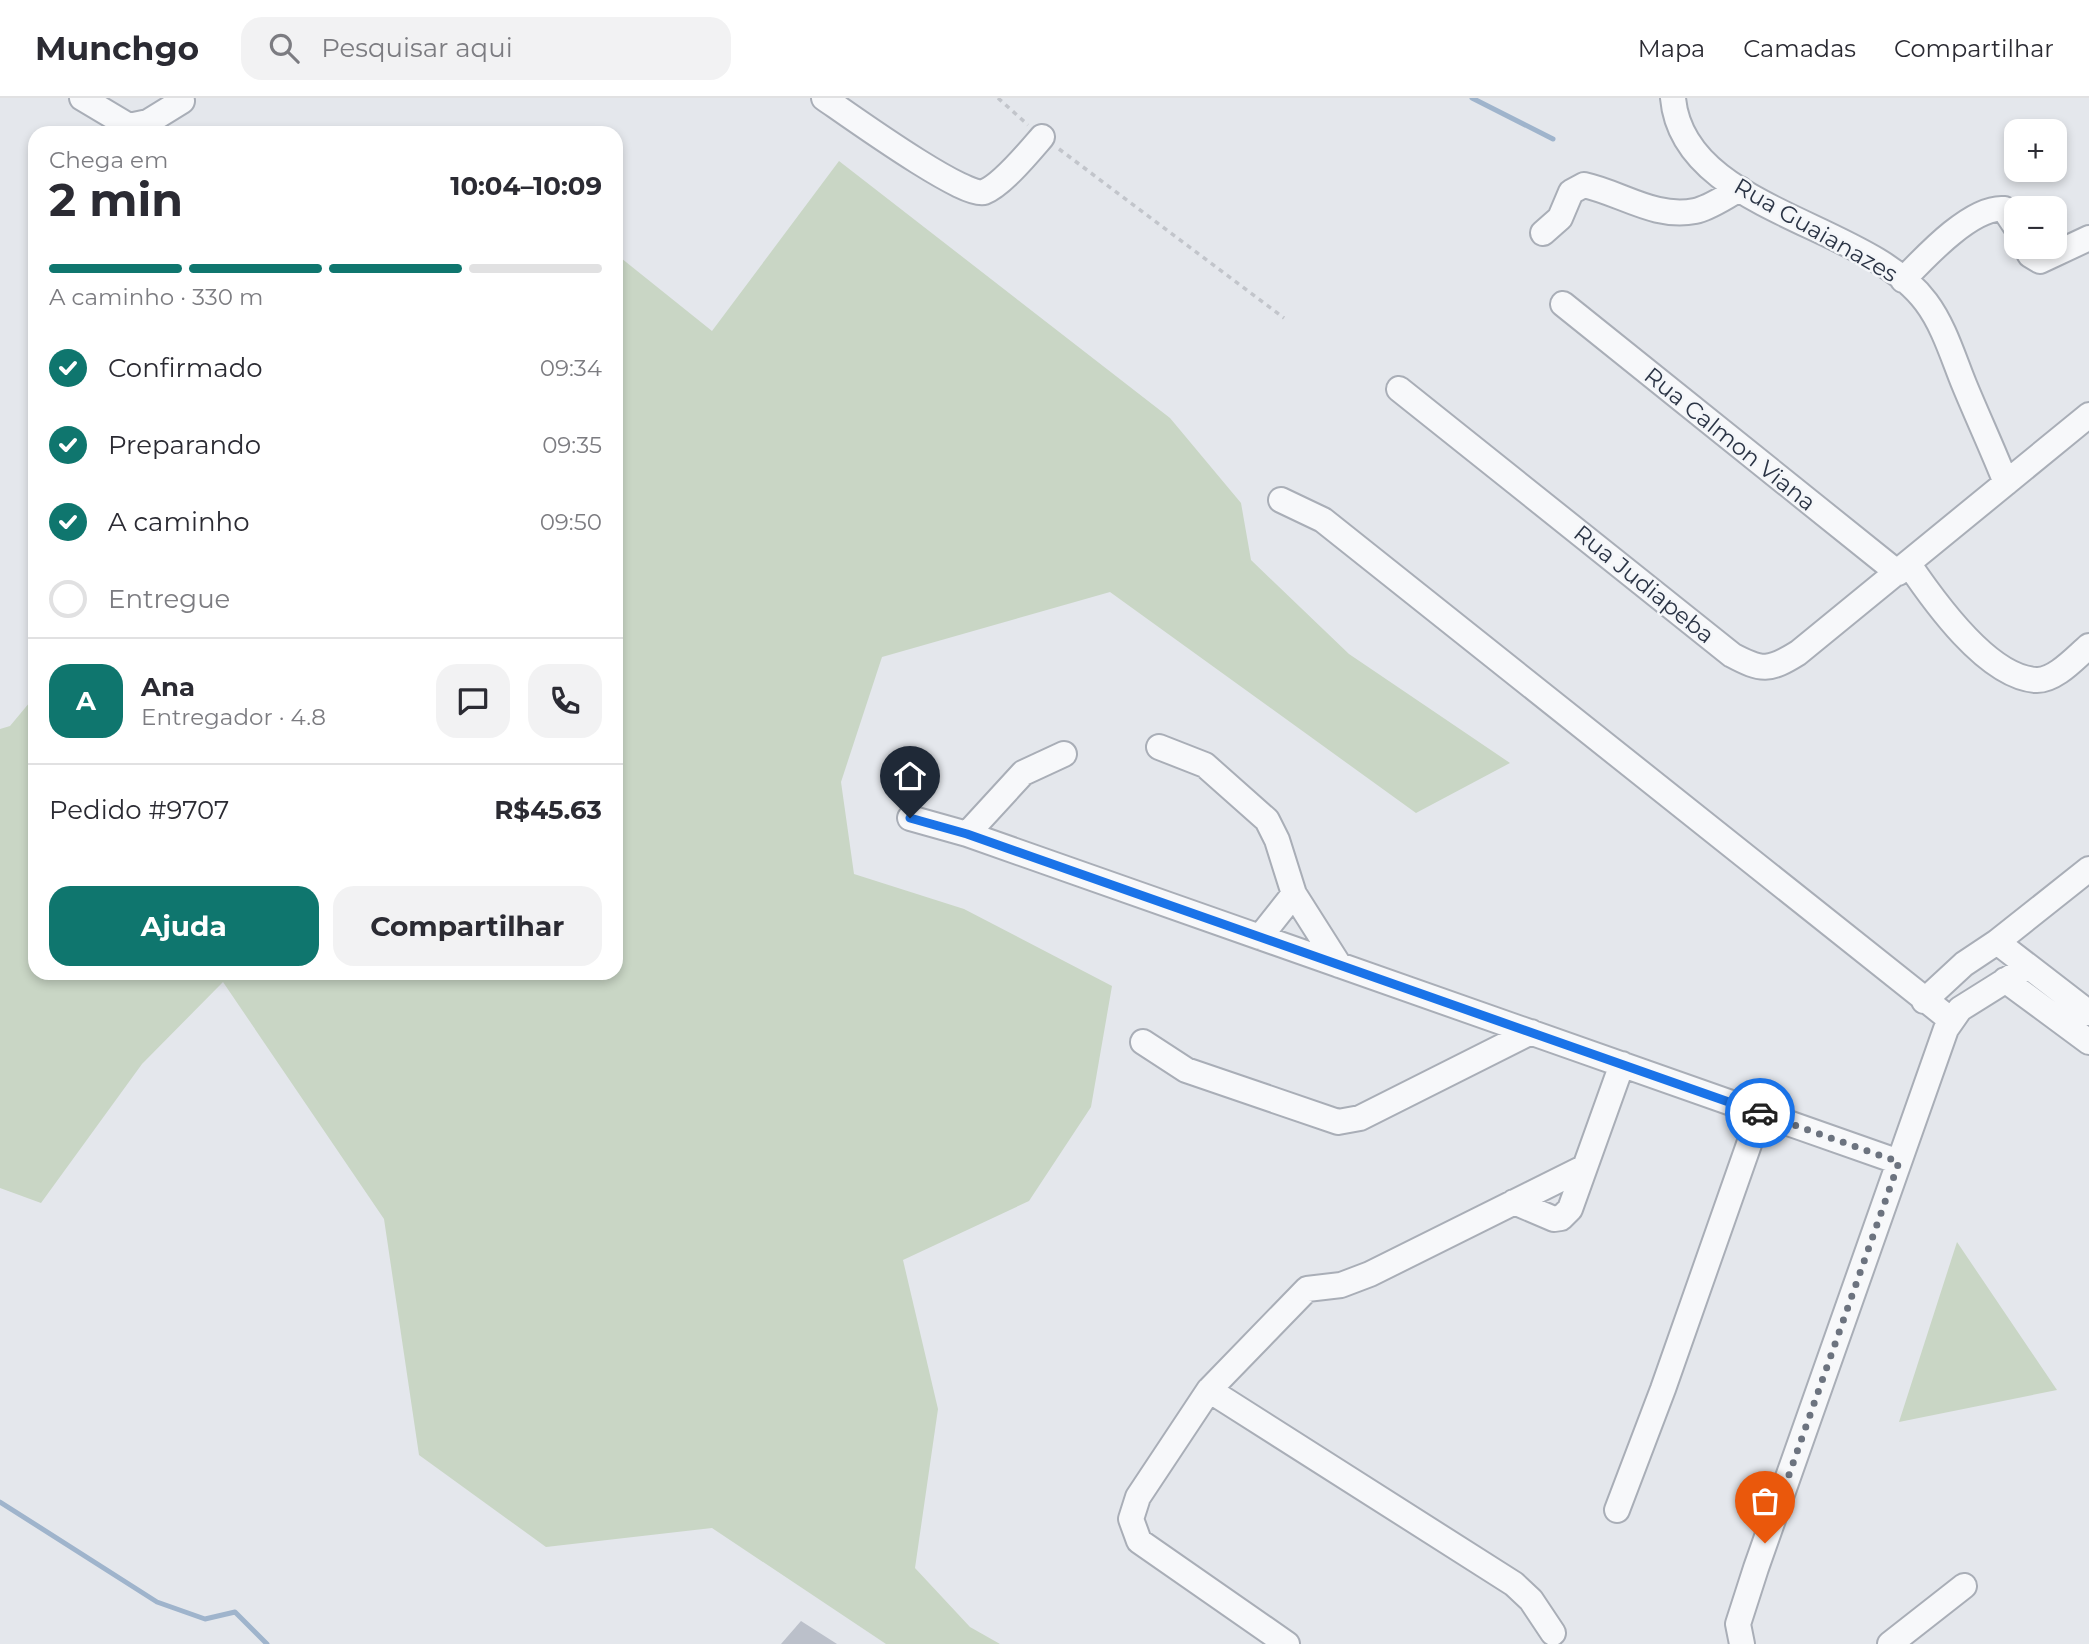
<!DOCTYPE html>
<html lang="pt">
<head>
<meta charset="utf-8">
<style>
	:root { --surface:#fff; --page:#f2f2f3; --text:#2b2b33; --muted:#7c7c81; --line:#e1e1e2; --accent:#0f766e }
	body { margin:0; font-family:Montserrat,sans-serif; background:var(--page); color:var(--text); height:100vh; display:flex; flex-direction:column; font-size:26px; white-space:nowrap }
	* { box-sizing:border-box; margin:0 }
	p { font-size:23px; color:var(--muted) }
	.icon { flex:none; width:38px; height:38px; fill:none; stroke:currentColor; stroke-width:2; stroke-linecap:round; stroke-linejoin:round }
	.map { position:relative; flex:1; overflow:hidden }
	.sheet { position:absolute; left:28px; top:28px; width:595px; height:854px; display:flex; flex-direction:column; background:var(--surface); border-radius:21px; box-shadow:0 4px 10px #0003 }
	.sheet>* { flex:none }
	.tools { position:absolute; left:2004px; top:21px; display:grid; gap:14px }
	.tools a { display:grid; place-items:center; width:63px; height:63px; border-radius:14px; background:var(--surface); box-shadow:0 4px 10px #0003; font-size:35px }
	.pin { position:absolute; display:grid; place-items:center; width:60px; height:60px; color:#fff; margin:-72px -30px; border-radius:50% 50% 50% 0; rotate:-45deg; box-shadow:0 0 7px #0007 }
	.pin .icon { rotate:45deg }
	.courier { position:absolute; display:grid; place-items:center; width:70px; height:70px; margin:-35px; border:5px solid #1a73e8; border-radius:50%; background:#fff; color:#222; box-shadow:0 2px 9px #0007 }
	.headline em { font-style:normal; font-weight:700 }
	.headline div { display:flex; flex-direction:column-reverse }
	.headline { display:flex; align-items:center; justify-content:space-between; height:119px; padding:0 21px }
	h1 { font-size:46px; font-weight:700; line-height:52px }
	.bar { display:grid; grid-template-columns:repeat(4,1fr); gap:10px 7px; align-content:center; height:84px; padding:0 21px }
	.bar i { height:9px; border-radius:5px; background:var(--line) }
	.bar .current { background:var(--accent) }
	.bar p { grid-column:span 4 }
	.line { display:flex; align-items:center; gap:18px; padding:0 21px; border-top:2px solid var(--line) }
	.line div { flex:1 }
	.round { display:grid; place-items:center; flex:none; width:74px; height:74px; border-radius:21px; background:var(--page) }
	ol { padding:0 21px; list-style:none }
	li { display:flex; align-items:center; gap:21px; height:77px }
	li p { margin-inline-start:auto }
	li .icon { padding:7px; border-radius:50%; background:var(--accent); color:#fff; stroke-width:4 }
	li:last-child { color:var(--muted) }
	li i { width:38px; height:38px; border:4px solid var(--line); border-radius:50% }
	.action { display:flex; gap:14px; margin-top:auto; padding:14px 21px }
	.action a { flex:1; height:80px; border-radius:21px; background:var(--accent); color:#fff; font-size:28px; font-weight:700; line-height:80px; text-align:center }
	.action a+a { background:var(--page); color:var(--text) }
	header { display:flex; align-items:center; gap:42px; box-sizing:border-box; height:98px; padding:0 35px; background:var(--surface); border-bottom:2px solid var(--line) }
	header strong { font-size:33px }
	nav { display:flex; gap:38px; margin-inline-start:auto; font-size:24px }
	.search { width:490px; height:63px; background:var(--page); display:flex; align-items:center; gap:18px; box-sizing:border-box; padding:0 24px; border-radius:21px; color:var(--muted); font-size:26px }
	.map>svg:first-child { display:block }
	.green { fill:#c9d6c5 }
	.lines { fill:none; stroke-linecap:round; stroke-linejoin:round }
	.stream { stroke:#9fb4cc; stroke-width:5 }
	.building { fill:#bbc0ca }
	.minor-casing { stroke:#a9aeb7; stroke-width:28 }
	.path { stroke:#c2c5cb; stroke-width:3.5; stroke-dasharray:5 5; stroke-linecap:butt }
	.minor { stroke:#f7f8fa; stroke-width:24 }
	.done { stroke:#6c737f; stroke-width:7; stroke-dasharray:0 12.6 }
	.route { stroke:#1a73e8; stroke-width:9 }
	.labels { text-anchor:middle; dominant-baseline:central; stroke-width:5; stroke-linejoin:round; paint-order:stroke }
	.street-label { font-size:23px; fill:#2b3445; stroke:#f4f6f9 }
</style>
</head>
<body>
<header>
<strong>Munchgo</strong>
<div class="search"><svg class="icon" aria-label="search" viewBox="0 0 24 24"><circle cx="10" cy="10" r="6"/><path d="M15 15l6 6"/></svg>Pesquisar aqui</div>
<nav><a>Mapa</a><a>Camadas</a><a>Compartilhar</a></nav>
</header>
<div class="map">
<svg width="2089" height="1546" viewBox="0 0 2089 1546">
	<rect width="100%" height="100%" fill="#e4e7ec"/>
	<path class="green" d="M839,63L1170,320L1241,405L1251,462L1349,556L1510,665L1416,715L1110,494L882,559L841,684L854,776L964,811L1112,888L1091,1009L1029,1103L903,1162L938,1311L915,1470L970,1529L1000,1546H886L712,1430L546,1449L419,1357L384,1121L223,884L142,966L41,1105L0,1090V631L10,628L35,598V875H616V156L712,233Z
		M1957,1144L2057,1292L1899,1324Z"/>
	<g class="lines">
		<path class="stream" d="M1472,0L1553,41
			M0,1404L157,1504L205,1521L235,1514L267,1546"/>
	</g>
	<path class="building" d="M801,1523L837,1546H781Z"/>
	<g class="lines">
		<g class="minor-casing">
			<path id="minor" d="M82,0L129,28L148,24L182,3
				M824,0C846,15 965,101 984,94C1002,87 1029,54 1042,39
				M1673,0C1683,113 1867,124 1926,204C1944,228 1953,259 1964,286C1978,320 1993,352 2006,385
				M1543,135L1560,120L1571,94L1584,87C1621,95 1655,121 1695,113C1710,110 1726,98 1740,91
				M2026,149L2030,157L2040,163L2089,140
				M1903,182C1925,159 1972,108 2004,111L2016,129
				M1563,206L1898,475
				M1399,291L1732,557C1762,573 1769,573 1798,555L2089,317
				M1281,402L1323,422L1951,922
				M1908,465C1933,502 1987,579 2036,582C2055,583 2076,559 2089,548
				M1159,649L1205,667L1267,722L1277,742L1294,796L1339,867
				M910,720L967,736L1899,1064
				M967,736L1023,675L1064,656
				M1260,839L1294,796
				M1997,844L2089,915
				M2005,882L2089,944
				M1924,903L1964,866L1997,844L2089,771
				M1143,944L1186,972L1338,1024L1360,1020L1531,934
				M1514,1104L1554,1121L1561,1120L1570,1111L1622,966
				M1209,1292L1514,1486L1531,1502L1553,1535
				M1617,1412L1663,1291L1760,1015
				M1287,1546L1139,1443L1131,1421L1138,1399L1209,1292L1307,1191L1341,1187L1370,1176L1585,1069
				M1742,1546L1738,1526L1756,1470L1946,931L1960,911L2027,869
				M1890,1546L1964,1488"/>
		</g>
		<path class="path" d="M998,0L1028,27
			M1059,51L1284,220"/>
		<use href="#minor" class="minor"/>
	</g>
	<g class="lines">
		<path class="done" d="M1760,1015L1899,1064L1765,1445"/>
		<path class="route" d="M910,720L967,736L1760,1015"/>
	</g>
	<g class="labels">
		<g class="street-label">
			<text transform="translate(1816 132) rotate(30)">Rua Guaianazes</text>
			<text transform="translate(1730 341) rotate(39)">Rua Calmon Viana</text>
			<text transform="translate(1644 486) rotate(39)">Rua Judiapeba</text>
		</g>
	</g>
</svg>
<div class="tools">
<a>+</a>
<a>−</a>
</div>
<div class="pin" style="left:1765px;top:1445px;background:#ea580c"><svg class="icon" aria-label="bag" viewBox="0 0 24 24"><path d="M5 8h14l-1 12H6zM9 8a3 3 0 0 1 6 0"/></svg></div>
<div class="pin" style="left:910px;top:720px;background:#1f2937"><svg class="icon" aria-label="home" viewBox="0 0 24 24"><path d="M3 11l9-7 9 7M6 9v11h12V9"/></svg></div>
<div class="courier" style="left:1760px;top:1015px"><svg class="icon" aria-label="car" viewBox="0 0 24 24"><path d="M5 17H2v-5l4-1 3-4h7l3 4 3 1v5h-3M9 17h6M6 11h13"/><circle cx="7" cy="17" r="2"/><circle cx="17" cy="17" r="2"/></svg></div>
<section class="sheet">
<div class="headline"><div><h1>2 min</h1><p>Chega em</p></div><em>10:04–10:09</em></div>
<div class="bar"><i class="current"></i><i class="current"></i><i class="current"></i><i></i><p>A caminho · 330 m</p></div>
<ol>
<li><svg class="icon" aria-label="check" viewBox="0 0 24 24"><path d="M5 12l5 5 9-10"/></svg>Confirmado<p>09:34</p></li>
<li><svg class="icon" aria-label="check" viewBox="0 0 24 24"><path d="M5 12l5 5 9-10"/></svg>Preparando<p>09:35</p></li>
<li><svg class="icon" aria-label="check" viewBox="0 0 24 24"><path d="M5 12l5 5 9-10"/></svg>A caminho<p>09:50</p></li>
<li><i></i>Entregue</li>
</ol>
<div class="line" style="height:126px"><b class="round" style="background:var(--accent);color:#fff">A</b><div><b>Ana</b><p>Entregador · 4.8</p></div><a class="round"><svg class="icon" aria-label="chat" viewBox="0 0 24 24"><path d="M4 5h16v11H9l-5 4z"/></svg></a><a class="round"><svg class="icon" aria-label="phone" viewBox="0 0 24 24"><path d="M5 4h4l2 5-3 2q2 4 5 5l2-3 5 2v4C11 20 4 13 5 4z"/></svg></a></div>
<div class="line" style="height:91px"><div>Pedido #9707</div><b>R$45.63</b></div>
<div class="action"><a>Ajuda</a><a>Compartilhar</a></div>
</section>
</div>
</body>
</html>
